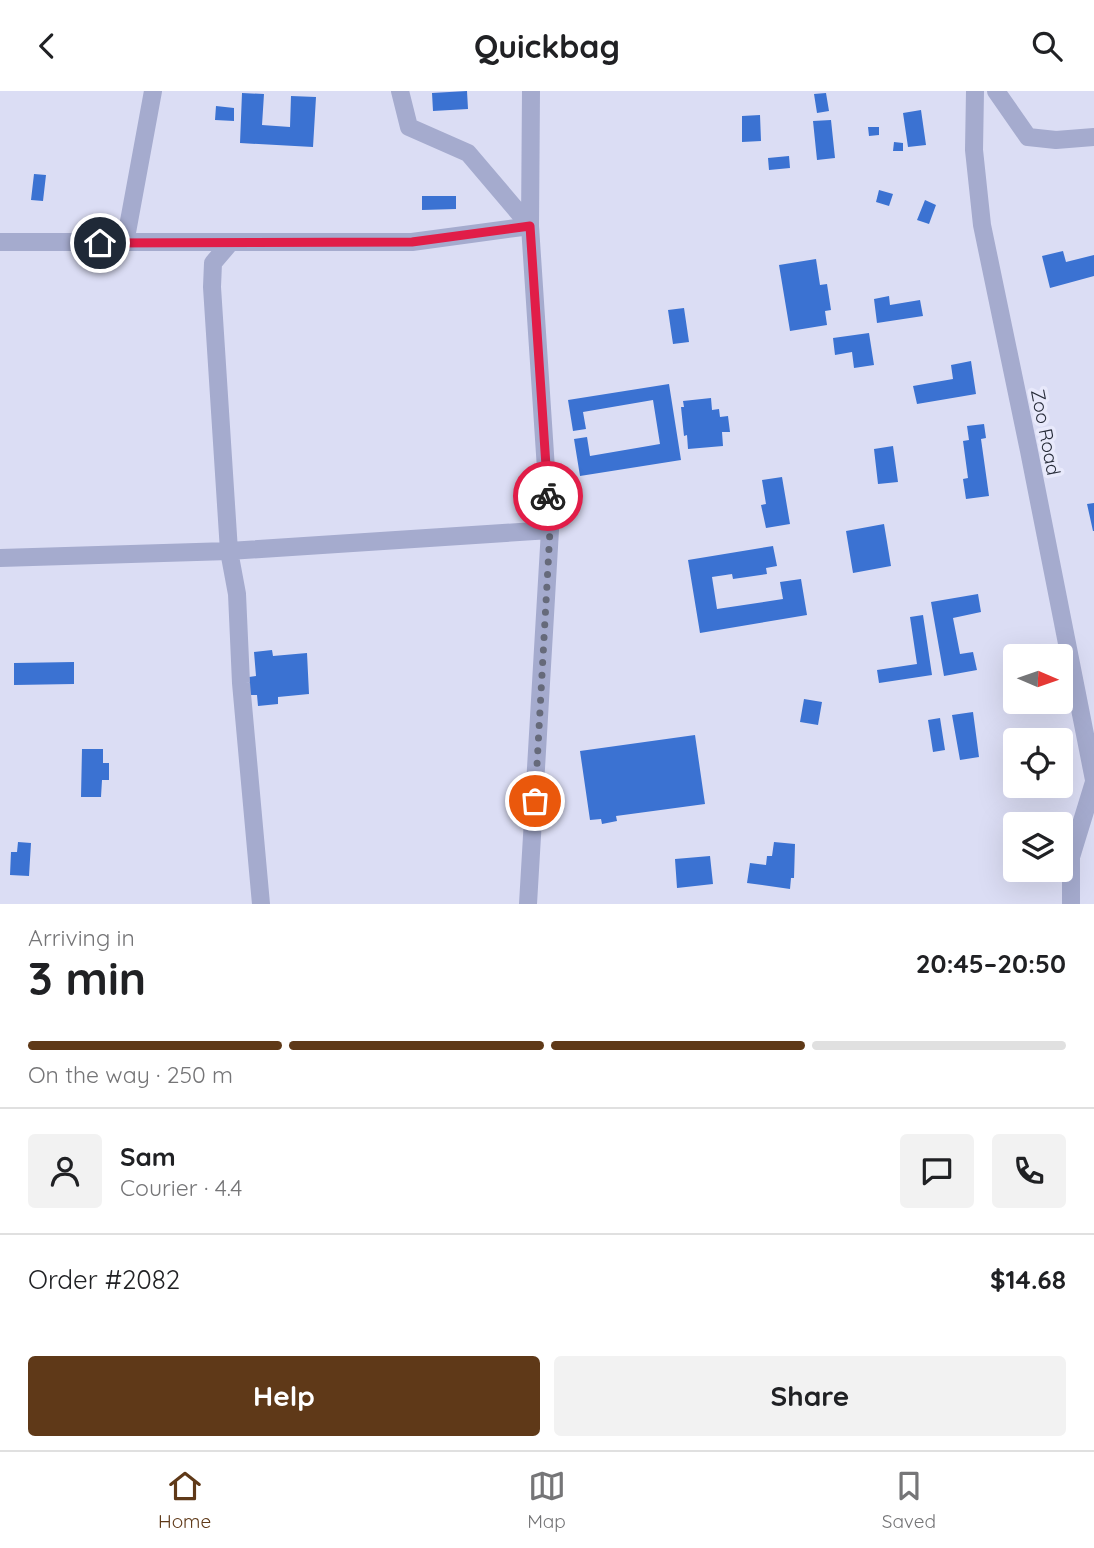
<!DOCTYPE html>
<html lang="en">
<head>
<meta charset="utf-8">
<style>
	:root { --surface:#fff; --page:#f2f2f2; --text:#202124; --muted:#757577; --line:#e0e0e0; --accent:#5f3918 }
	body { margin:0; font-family:Quicksand,sans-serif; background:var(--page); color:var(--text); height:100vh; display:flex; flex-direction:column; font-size:26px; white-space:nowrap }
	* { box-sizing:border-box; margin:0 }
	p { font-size:23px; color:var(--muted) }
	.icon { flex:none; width:38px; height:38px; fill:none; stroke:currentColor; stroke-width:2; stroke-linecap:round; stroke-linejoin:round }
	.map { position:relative; height:813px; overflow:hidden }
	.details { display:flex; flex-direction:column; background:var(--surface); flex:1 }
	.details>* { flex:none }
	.needle { width:46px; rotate:92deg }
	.buttons { position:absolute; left:1003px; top:553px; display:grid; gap:14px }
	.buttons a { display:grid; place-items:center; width:70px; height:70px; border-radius:7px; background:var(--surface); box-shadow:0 7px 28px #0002; font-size:35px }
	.pin { position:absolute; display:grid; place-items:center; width:60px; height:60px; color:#fff; margin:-30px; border:4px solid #fff; border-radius:50%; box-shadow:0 2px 7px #0007 }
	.courier { position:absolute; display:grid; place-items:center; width:70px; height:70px; margin:-35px; border:5px solid #e11d48; border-radius:50%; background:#fff; color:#222; box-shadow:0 2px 9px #0007 }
	.headline em { font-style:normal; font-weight:800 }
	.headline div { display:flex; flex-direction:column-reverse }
	.headline { display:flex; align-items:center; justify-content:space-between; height:119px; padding:0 28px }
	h1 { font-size:46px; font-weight:800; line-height:52px }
	.bar { display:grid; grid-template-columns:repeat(4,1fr); gap:10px 7px; align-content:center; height:84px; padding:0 28px }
	.bar i { height:9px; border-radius:5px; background:var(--line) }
	.bar .on { background:var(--accent) }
	.bar p { grid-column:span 4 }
	.line { display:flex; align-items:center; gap:18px; padding:0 28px; border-top:2px solid var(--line) }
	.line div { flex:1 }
	.round { display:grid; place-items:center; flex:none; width:74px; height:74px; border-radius:7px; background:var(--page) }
	.primary-button { display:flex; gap:14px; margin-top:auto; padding:14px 28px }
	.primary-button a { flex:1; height:80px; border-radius:7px; background:var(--accent); color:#fff; font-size:28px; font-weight:800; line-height:80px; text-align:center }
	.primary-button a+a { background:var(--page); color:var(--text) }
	header { display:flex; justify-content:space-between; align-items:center; height:91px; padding:0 28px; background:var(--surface); font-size:32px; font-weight:800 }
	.tab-bar { display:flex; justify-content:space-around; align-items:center; height:98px; border-top:2px solid var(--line); background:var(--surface); font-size:19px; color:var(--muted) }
	.tab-bar a { display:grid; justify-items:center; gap:4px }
	.tab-bar .on { color:var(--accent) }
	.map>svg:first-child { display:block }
	.building { fill:#3b72d2 }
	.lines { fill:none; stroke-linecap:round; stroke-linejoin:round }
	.minor { stroke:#a5abce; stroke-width:18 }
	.done { stroke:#666a7a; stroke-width:7; stroke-dasharray:0 12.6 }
	.route { stroke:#e11d48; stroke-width:9 }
	.labels { text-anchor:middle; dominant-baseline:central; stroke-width:7; stroke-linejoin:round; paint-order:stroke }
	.street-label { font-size:19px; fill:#272c39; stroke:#e8e9fb }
</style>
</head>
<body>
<header><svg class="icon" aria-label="back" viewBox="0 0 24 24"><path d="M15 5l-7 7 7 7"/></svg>Quickbag<svg class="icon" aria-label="search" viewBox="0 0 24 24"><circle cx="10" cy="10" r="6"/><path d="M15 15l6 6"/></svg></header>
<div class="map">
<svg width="1094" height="813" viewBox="0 0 1094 813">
	<rect width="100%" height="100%" fill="#dbddf4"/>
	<path class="building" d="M467,0L468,18L433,20L432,2Z
		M242,2L264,3L262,34L290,36L291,5L316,6L313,56L240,52Z
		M826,2L829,20L817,22L814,3Z
		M216,15L234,17V30L215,29Z
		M921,19L926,54L908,56L903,22Z
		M760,24L761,50L742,51V25Z
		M831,29L835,67L817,69L813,30Z
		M868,36H879V44L869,45Z
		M894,51L903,52V60H893Z
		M789,65L790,77L769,79L768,67Z
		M34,83L46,84L43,110L31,109Z
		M879,99L893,103L889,115L876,111Z
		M422,105H456V118L422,119Z
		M925,109L936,114L929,133L917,129Z
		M1063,160L1066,171L1094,164V185L1050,197L1042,165Z
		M816,168L820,194L827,193L831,219L825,220L827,234L790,240L779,174Z
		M889,205L890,214L920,209L923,225L877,232L874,208Z
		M684,217L689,251L673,253L668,219Z
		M869,242L874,274L854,277L852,261L835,264L833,247Z
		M971,270L976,303L917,313L913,295L953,288L951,274Z
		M669,293L681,369L580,385L574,348L587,346L590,365L660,353L653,309L583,321L586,338L573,340L568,309Z
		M711,307L712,319L719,318L720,326L728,325L730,341H722L723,355L688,358L687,344L684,345L681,316H684L683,310Z
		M984,333L986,347L981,348L989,405L966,408L963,388L968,387L963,350L969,349L967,335Z
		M893,355L898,391L878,393L874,358Z
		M782,386L790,433L766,437L761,414L766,413L762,389Z
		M1094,412V440H1093L1087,413Z
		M884,433L891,475L853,482L846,440Z
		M773,455L777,475L766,477L767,483L733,488L732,483L712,486L717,518L783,508L780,491L801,488L807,524L700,542L688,469Z
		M978,503L981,521L953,527L960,563L973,561L977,579L944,585L931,511Z
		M923,524L932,584L879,592L877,579L917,573L910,526Z
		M272,559L273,565L307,562L309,603L278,606V613L258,615L257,604H250L249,586L256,585L254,561Z
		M74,571V593L14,594V572Z
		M804,608L822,611L818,634L800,631Z
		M973,621L979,666L960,669L952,624Z
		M940,627L945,659L933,661L928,629Z
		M695,644L705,713L616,725L617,730L602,733L601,728L590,729L580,660Z
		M82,658H103V672H109V689H102L101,706H81Z
		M18,751L31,752L29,785L10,784L11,761H17Z
		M774,751L795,753L794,787H791L790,798L747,792L750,772L766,774L767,765H772Z
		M710,765L713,793L677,797L675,768Z"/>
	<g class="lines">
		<path class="minor" d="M400,0L409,36L468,62L530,135
			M975,0L974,59L982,134L1029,360L1094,689
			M996,0L1028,46L1056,49L1094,46
			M0,151H412L530,135
			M125,152L153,0
			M230,152L213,172L212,196L229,460L237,503L241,592L261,813
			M0,467L229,460L550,439
			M528,813L550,439L530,135L531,0
			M1071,813V766L1094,691"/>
	</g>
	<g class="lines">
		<path class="done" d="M535,710L550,439L548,405"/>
		<path class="route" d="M100,152L412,151L530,135L548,405"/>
	</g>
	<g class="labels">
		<g class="street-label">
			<text transform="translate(1046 341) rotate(79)">Zoo Road</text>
		</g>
	</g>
</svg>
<div class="buttons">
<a><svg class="needle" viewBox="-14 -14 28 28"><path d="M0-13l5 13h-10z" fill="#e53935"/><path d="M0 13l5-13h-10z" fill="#757577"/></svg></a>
<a><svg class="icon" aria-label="locate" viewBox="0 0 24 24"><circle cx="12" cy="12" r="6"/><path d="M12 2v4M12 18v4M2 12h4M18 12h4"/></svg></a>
<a><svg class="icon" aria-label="layers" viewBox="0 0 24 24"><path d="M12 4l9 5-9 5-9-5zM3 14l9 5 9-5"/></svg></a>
</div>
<div class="pin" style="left:535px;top:710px;background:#ea580c"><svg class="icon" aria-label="bag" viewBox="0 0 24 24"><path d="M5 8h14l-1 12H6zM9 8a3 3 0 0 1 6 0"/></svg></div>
<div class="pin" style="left:100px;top:152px;background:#1f2937"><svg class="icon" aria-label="home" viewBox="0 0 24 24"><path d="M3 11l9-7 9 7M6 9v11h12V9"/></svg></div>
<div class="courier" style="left:548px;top:405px"><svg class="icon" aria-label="bike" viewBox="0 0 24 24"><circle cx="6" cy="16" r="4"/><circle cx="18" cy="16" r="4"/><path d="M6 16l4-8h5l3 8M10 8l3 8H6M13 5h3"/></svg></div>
</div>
<section class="details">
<div class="headline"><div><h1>3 min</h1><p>Arriving in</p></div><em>20:45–20:50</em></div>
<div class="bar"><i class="on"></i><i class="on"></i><i class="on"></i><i></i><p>On the way · 250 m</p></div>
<div class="line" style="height:126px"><a class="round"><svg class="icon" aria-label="person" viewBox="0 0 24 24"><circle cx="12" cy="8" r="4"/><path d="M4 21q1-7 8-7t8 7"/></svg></a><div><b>Sam</b><p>Courier · 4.4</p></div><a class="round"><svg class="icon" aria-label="chat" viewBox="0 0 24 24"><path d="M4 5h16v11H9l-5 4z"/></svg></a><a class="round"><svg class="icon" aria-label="phone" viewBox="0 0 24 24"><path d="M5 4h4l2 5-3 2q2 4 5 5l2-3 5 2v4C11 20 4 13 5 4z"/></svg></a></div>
<div class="line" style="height:91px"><div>Order #2082</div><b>$14.68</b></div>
<div class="primary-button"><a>Help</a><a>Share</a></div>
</section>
<nav class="tab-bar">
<a class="on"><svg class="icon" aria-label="home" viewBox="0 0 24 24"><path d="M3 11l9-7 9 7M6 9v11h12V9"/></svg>Home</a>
<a><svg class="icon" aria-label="map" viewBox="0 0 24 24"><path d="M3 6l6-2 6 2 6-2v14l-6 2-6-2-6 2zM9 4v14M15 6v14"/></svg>Map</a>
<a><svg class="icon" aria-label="saved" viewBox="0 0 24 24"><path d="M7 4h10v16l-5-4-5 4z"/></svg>Saved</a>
</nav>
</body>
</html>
